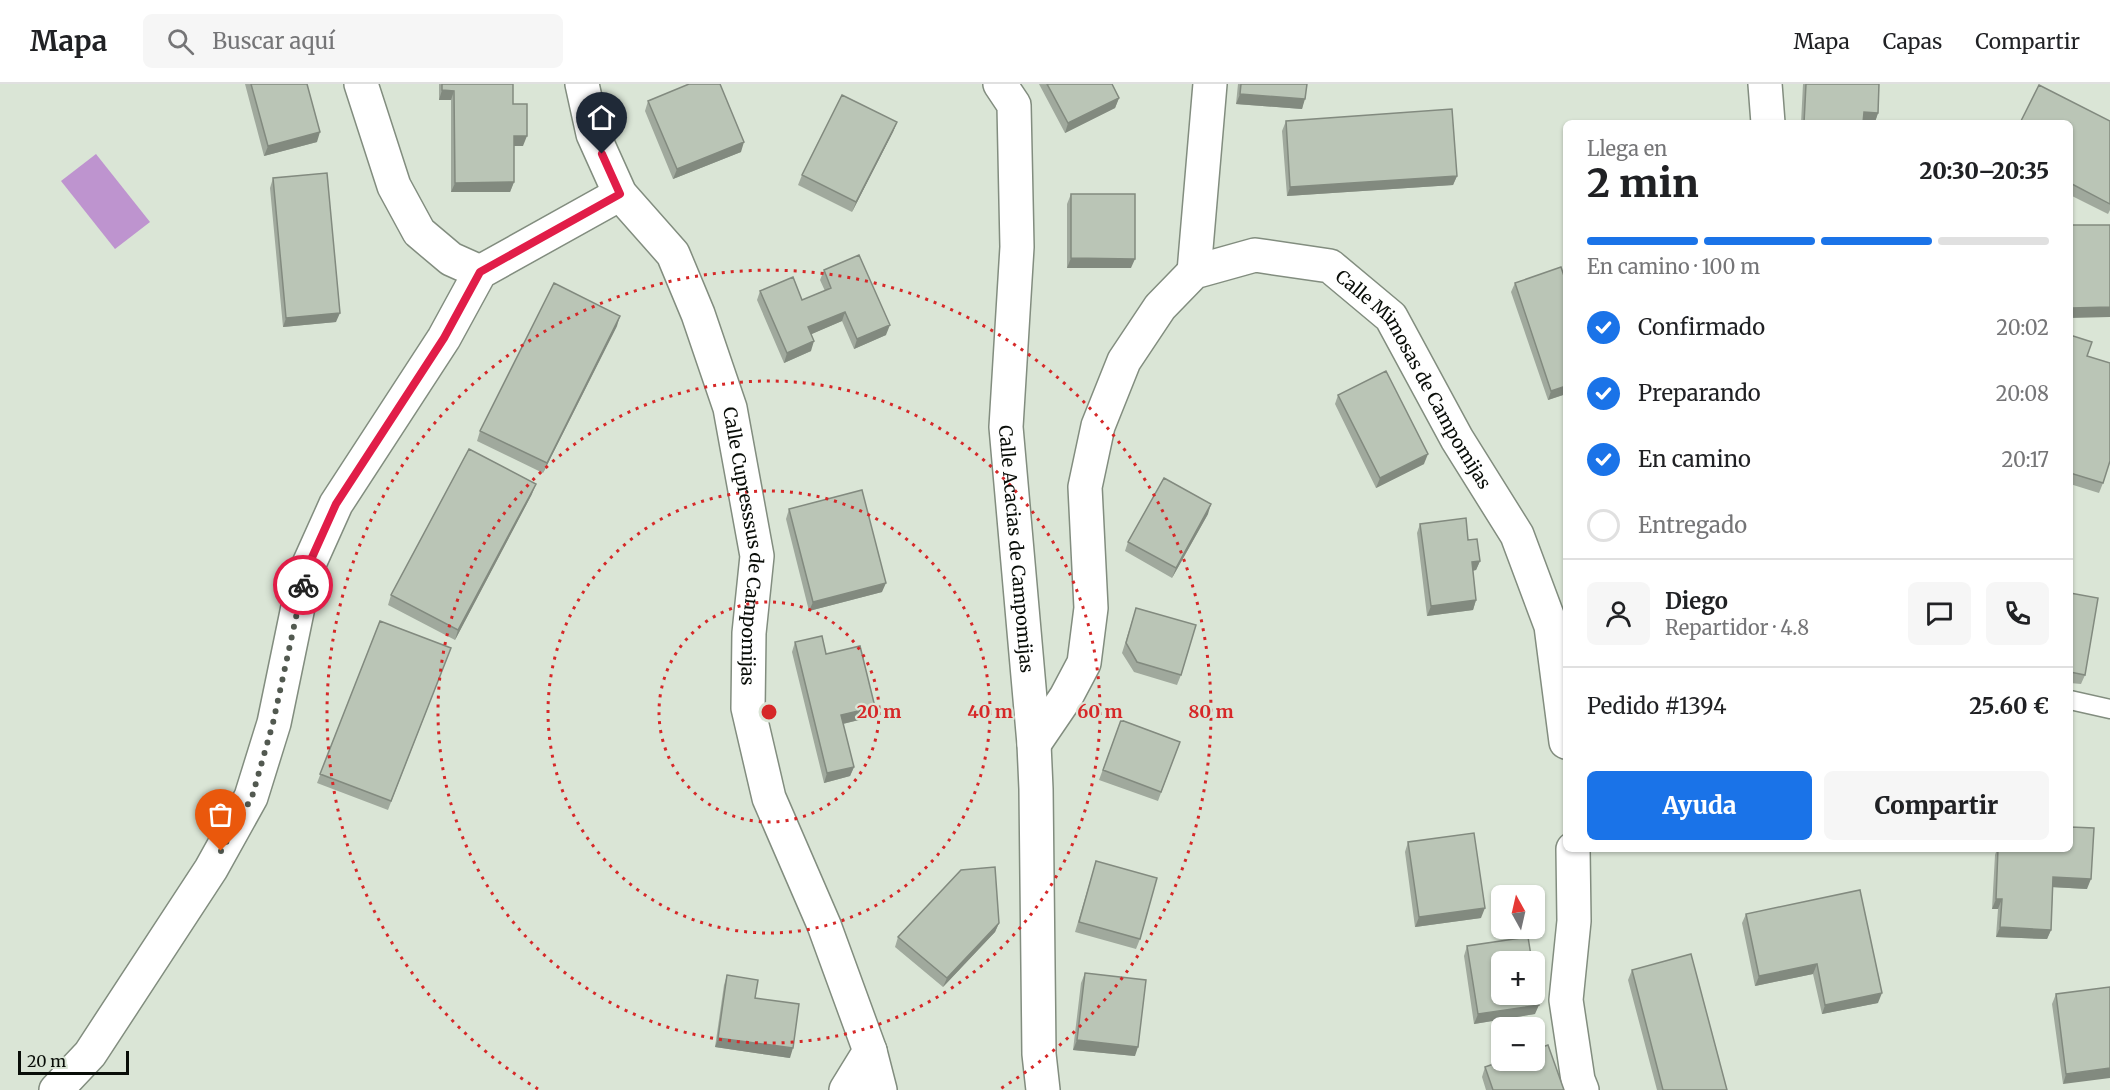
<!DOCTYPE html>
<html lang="es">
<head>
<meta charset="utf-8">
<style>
	:root { --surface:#fff; --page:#f6f6f6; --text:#202124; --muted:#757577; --line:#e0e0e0; --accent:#1a73e8 }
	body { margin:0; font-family:Merriweather,serif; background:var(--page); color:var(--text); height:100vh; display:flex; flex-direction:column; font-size:22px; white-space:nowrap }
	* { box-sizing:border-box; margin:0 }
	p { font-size:20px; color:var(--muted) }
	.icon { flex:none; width:33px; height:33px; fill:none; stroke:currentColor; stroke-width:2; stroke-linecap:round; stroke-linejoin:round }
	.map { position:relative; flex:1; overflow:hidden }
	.sheet { position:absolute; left:1563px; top:36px; width:510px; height:732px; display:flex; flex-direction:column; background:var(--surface); border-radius:9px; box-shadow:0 2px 4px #0004 }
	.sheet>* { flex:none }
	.needle { width:39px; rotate:352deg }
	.fabs { position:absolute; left:1491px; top:801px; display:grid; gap:12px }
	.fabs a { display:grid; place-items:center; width:54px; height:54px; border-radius:9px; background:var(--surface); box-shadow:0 2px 4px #0004; font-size:30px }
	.scale { position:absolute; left:18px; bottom:15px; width:111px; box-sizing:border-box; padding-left:6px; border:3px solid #090d08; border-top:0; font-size:16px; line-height:21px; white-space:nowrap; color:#090d08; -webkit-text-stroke:4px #dae5d6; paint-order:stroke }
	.pin { position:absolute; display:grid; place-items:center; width:51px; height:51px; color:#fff; margin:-62px -26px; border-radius:50% 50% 50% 0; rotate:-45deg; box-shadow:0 0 6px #0007 }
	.pin .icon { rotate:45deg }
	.courier { position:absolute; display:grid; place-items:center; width:60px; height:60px; margin:-30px; border:4px solid #e11d48; border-radius:50%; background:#fff; color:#222; box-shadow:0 2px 8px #0007 }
	.overview em { font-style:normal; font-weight:800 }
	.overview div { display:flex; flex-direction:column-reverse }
	.overview { display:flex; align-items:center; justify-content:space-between; height:102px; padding:0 24px }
	h1 { font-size:39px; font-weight:800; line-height:45px }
	.bar { display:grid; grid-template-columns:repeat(4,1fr); gap:9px 6px; align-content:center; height:72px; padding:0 24px }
	.bar i { height:8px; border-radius:4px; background:var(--line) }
	.bar .on { background:var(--accent) }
	.bar p { grid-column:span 4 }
	.line { display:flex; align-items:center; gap:15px; padding:0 24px; border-top:2px solid var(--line) }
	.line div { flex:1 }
	.round { display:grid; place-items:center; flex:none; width:63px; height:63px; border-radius:9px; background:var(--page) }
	ol { padding:0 24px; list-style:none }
	li { display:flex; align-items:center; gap:18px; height:66px }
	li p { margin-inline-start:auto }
	li .icon { padding:6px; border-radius:50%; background:var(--accent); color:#fff; stroke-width:4 }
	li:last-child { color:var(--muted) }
	li i { width:33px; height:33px; border:3px solid var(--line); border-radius:50% }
	.primary-button { display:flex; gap:12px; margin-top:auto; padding:12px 24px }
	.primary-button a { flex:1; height:69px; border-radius:9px; background:var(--accent); color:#fff; font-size:24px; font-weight:800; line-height:69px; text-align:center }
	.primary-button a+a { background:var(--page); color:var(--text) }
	header { display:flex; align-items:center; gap:36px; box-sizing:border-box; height:84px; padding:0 30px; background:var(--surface); border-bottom:2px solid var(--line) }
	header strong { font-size:28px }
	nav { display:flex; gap:33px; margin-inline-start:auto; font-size:21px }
	.search { width:420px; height:54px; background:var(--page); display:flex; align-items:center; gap:15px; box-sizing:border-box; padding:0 21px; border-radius:9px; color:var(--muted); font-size:22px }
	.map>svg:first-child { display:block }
	.water { fill:#be94cf }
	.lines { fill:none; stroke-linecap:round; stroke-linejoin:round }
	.lane-casing { stroke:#828d7f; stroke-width:21 }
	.street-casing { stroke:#828d7f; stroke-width:36 }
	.lane { stroke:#fff; stroke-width:18 }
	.street { stroke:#fff; stroke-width:33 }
	.wall { fill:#a0a99d }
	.shaded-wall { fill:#828a7f }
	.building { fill:#bac5b6; stroke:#828a7f; stroke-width:1.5 }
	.done { stroke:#525950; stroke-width:6; stroke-dasharray:0 10.8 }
	.route { stroke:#e11d48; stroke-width:8 }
	.ring { fill:none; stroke:#d62828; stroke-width:3; stroke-dasharray:3 6 }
	.labels { text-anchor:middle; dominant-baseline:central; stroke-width:4.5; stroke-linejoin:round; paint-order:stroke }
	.street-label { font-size:18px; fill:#090d08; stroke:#dae5d6 }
	.centre { fill:#d62828; stroke:#dae5d6; stroke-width:3 }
	.ring-label { font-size:18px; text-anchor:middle; font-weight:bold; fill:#d62828; stroke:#dae5d6; stroke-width:4.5; stroke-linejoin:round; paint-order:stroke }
</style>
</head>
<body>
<header>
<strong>Mapa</strong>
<div class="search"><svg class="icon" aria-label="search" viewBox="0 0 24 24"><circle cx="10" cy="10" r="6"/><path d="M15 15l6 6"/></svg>Buscar aquí</div>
<nav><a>Mapa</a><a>Capas</a><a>Compartir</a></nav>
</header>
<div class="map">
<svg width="2110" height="1006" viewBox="0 0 2110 1006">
	<rect width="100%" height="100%" fill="#dae5d6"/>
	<path class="water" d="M96,70L150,138L115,165L61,97Z"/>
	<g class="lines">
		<g class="lane-casing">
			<path id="lane" d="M2070,616L2110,625"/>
		</g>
		<g class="street-casing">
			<g id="street">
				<path d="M361,0L394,102L419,148L451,175L480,188"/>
				<path id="s1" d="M582,0L593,50L620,110L673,170L698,230L730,324L757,472L749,549L748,624L769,714L824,841L870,967L846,1006"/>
				<path id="s2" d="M1000,0L1014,21L1017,163L1006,343L1034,660L1036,705L1039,970L1043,1006"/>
				<path d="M1765,0L1768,39"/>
				<path d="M1194,188L1210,0"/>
				<path id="s3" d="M1034,660L1066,613L1084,579L1091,524L1085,403L1098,342L1124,277L1160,223L1194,188L1255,171L1330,182L1391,233L1457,355L1517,451L1551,542L1566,658"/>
				<path d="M1573,765L1574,837L1566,916L1578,996L1582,1006"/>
				<path d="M870,967L880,1006"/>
				<path d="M56,1006L90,970L211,785L251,713L274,639L305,489L336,420L444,254L480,188L620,110"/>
			</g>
		</g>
		<use href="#lane" class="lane"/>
		<use href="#street" class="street"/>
	</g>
	<path class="wall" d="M245,0H307L317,58L264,72Z
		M439,0H513V20L523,62H514V98L510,108H451V16H439Z
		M1039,0H1112L1119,14L1115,24L1065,49Z
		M1238,0H1307L1302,25L1236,20Z
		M1803,0H1879L1878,29L1875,38L1801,39Z
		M648,17L741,68L673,95L645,27Z
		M1286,37L1457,92L1453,101L1287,112L1282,47Z
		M2110,37V126L2108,130L2070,111V39Z
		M897,38L893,48L852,128L798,101L802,91Z
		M273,94L336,238L283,243L270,104Z
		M1071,110L1131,184H1067V120Z
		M824,186L886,251L854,265L842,237L811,250V267L784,279L757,216L760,207L802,216L825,207L820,196Z
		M1515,199L1566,310L1548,316L1511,208Z
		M617,242L543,389L477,357L480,347Z
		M2070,251L2087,272L2103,399L2099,409L2070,400Z
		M1338,311L1424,380L1376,404L1335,320Z
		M532,410L455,556L388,521L391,511Z
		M789,425L882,508L809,527L786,435Z
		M1208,430L1172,494L1125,467L1128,458Z
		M1420,440L1468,456L1480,477L1476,486L1473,487L1476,516L1473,526L1427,532L1417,449Z
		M2070,509L2085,591L2081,600L2070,599Z
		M1136,524L1181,591L1177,601L1134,588L1122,569Z
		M380,537L451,564L388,726L317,699Z
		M795,558L826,570L875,623L871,633L843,640L854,683L850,692L824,699L792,568Z
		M1121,636L1180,658L1158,717L1099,696Z
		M1408,758L1481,834L1415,843L1405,768Z
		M1997,765H2070L2087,805L2053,803L2051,846L2047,855L1996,853L1998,825H1992L1995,771Z
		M1096,777L1140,855L1136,865L1075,848Z
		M1746,830L1878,919L1822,930L1813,890L1755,902L1742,839Z
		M999,839L995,848L943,903L895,863L898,853Z
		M1467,862L1535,930L1474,940L1464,872Z
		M1632,886L1727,1006H1657L1628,896Z
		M1085,889L1135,972L1073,966L1081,899Z
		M727,891L755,914L790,974L715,963L724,901Z
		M2110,903L2063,1000L2052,920L2056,910Z
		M1485,983L1564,1006H1486L1482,993Z"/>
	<path class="shaded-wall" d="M442,6L454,7L451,16H439Z
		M1240,10L1305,15L1302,25L1236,20Z
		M1119,14L1115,24L1065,49L1068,39Z
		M1864,28L1878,29L1875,38H1860Z
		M897,38L893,48L852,128L856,118Z
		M320,48L317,58L264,72L268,62Z
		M514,52H527L523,62H510Z
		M744,58L741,68L673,95L677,85Z
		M1457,92L1453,101L1287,112L1290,103Z
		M514,98L510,108H451L455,99Z
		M1071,174L1135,175L1131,184H1067Z
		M2110,223V233L2070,234V224Z
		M845,228L842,237L805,253L808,243Z
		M340,229L336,238L283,243L286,234Z
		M620,232L617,242L543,389L547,379Z
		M890,241L886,251L854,265L857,255Z
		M814,257L811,267L784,279L787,269Z
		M1566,302V310L1548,316L1551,307Z
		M1428,370L1424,380L1376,404L1380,394Z
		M536,400L532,410L455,556L458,546Z
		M1211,420L1208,430L1172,494L1176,484Z
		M1480,477L1476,486L1468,487L1472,478Z
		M886,499L882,508L809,527L813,518Z
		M1476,516L1473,526L1427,532L1431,522Z
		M875,623L871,633L838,641L841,631Z
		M854,683L850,692L824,699L827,689Z
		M2053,793L2091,795L2087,805L2050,803Z
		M1996,815H2002L1998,825H1992Z
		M1485,824L1481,834L1415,843L1419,833Z
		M999,839L995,848L943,903L947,894Z
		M2000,843L2051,846L2047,855L1996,853Z
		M1817,880L1813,890L1755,902L1759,892Z
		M1882,909L1878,919L1822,930L1825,921Z
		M1539,921L1535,930L1474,940L1478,930Z
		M718,954L793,964L790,974L715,963Z
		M1077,956L1138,963L1135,972L1073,966Z
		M2110,984V994L2063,1000L2066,990Z"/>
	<path class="building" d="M251,0H307L320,48L268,62Z
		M442,0H513V20H527V52H514V98L455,99L454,7L442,6Z
		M689,0H720L744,58L677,85L648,17Z
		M1047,0H1112L1119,14L1068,39Z
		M1241,0H1307L1305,15L1240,10Z
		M1806,0H1879L1878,29L1864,28L1863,39H1804Z
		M2039,1L2110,37V120L2070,99V39H2020Z
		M842,11L897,38L856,118L802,91Z
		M1452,25L1457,92L1290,103L1286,37Z
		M327,89L340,229L286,234L273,94Z
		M1071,110H1135V175L1071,174Z
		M2070,141H2110V223L2070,224Z
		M859,171L890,241L857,255L845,228L808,243L814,257L787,269L760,207L793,193L802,216L831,204L824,186Z
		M1561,183L1566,198V302L1551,307L1515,199Z
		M554,199L620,232L547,379L480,347Z
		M2070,251L2092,258L2087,272L2110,279V377L2103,399L2070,389Z
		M1386,287L1428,370L1380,394L1338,311Z
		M469,365L536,400L458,546L391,511Z
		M1164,394L1211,420L1176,484L1128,458Z
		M862,406L886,499L813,518L789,425Z
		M1466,434L1468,456L1477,455L1480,477L1472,478L1476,516L1431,522L1420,440Z
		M2070,509L2098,514L2085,591L2070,588Z
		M1136,524L1196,541L1181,591L1137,578L1126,559Z
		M380,537L451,564L391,717L320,690Z
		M822,552L826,570L860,562L875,623L841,631L854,683L827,689L795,558Z
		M1121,636L1180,658L1161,708L1103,686Z
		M2070,743L2094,744L2091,795L2053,793L2051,846L2000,843L2002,815H1996L1998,765H2070Z
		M1474,749L1485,824L1419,833L1408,758Z
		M1096,777L1157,794L1140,855L1079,838Z
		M995,783L999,839L947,894L898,853L961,786Z
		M1860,806L1882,909L1825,921L1817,880L1759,892L1746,830Z
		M1528,853L1532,878H1502V910H1534V895L1539,921L1478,930L1467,862Z
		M1691,870L1727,1006H1663L1632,886Z
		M1085,889L1146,896L1138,963L1077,956Z
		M727,891L758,896L755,914L799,920L793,964L718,954Z
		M2110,903V984L2066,990L2056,910Z
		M1548,961L1564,1006H1493L1485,983L1505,976H1534V966Z"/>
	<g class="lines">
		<path class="done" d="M221,767L252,713L273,639L303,501"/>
		<path class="route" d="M303,501L305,489L336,420L444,254L480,188L620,110L602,70"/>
	</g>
	<g class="ring">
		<circle cx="769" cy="628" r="110"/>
		<circle cx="769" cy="628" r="221"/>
		<circle cx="769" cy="628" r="331"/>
		<path d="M538 1005A442 442 0 1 1 1000 1005"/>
	</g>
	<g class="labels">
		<g class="street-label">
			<text stroke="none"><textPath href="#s3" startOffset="800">Calle Mimosas de Campomijas</textPath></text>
			<text stroke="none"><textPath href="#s1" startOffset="501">Calle Cupresssus de Campomijas</textPath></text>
			<text stroke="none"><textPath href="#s2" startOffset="470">Calle Acacias de Campomijas</textPath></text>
		</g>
	</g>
	<circle cx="769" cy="628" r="9" class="centre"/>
	<g class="ring-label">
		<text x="879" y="634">20 m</text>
		<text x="990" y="634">40 m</text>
		<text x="1100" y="634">60 m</text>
		<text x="1211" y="634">80 m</text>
	</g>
</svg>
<div class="fabs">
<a><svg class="needle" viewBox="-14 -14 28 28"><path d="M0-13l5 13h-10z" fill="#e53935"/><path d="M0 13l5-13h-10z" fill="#757577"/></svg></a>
<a>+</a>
<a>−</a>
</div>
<div class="scale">20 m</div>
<div class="pin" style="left:221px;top:767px;background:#ea580c"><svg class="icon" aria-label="bag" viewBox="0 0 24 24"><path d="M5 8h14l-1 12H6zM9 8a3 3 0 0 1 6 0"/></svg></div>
<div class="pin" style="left:602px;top:70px;background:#1f2937"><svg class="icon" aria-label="home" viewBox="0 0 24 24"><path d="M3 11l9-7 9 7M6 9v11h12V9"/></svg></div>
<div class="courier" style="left:303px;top:501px"><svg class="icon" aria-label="bike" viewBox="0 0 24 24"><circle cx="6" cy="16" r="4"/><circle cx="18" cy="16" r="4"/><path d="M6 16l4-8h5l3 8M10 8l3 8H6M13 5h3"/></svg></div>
<section class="sheet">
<div class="overview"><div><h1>2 min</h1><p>Llega en</p></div><em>20:30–20:35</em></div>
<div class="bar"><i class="on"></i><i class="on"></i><i class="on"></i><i></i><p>En camino · 100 m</p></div>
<ol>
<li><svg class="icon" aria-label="check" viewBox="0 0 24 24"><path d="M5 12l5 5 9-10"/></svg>Confirmado<p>20:02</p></li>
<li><svg class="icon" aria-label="check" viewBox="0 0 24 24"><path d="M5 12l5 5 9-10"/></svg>Preparando<p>20:08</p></li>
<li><svg class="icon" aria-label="check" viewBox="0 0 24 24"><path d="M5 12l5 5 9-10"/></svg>En camino<p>20:17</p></li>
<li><i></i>Entregado</li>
</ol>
<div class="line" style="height:108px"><a class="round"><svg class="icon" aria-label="person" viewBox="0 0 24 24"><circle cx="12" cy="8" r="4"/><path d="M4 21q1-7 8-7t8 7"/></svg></a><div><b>Diego</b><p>Repartidor · 4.8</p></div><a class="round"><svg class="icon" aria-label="chat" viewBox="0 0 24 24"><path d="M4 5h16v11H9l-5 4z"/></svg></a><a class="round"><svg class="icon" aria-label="phone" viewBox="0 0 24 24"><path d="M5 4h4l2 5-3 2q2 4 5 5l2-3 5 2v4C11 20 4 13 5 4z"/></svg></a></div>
<div class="line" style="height:78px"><div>Pedido #1394</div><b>25.60 €</b></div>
<div class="primary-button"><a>Ayuda</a><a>Compartir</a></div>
</section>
</div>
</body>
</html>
